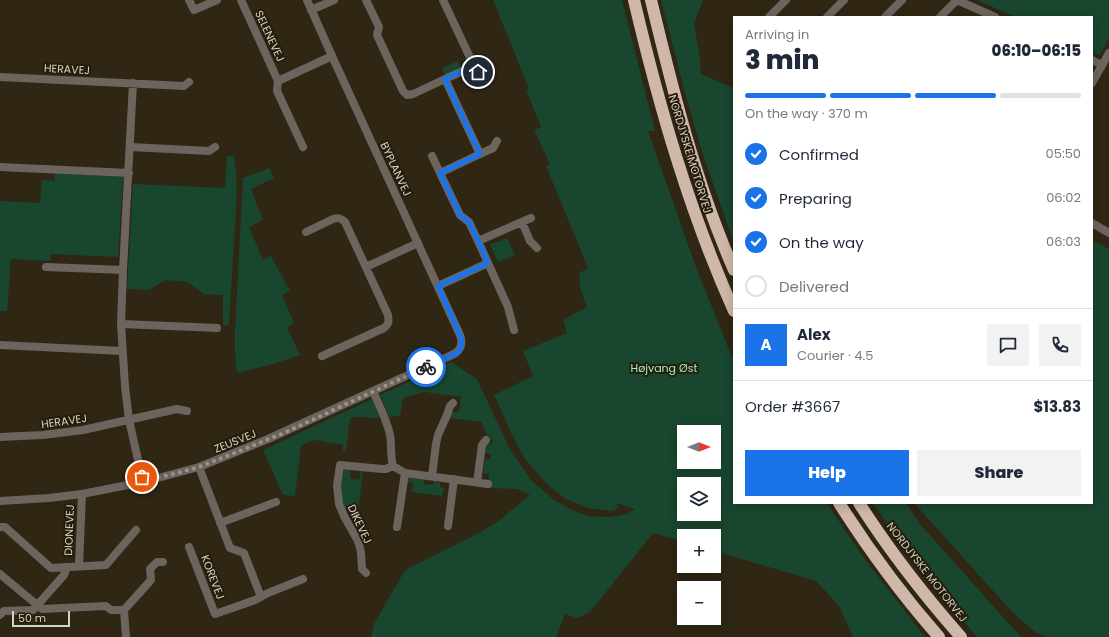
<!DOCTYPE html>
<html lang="en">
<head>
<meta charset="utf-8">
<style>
	:root { --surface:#fff; --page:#f2f2f3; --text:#1f2937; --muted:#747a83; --line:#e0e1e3; --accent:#1a73e8 }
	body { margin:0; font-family:Poppins,sans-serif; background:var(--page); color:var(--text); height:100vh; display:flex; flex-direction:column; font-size:15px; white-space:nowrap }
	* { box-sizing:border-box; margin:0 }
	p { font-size:13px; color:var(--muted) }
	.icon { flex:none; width:22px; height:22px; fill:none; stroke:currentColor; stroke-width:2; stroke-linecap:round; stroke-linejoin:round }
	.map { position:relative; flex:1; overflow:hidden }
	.panel { position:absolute; left:733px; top:16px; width:360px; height:488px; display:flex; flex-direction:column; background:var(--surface); border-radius:0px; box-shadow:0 2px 10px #0003 }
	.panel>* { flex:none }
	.needle { width:26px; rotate:90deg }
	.tools { position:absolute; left:677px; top:425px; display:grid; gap:8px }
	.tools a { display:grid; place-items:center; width:44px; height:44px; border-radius:0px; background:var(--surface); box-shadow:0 2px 10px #0003; font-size:20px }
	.scale { position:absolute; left:12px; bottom:10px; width:58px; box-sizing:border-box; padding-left:4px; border:2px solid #d8d1c6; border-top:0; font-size:11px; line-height:14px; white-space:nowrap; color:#d8d1c6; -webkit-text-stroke:3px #261c0a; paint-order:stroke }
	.pin { position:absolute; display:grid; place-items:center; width:34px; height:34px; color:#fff; margin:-17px; border:2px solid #fff; border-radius:50%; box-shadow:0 1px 4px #0007 }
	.courier { position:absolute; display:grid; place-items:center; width:40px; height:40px; margin:-20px; border:3px solid #1a73e8; border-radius:50%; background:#fff; color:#222; box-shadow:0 1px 5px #0007 }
	.summary em { font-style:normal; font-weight:800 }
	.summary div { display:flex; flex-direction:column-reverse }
	.summary { display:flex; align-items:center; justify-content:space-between; height:68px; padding:0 12px }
	h1 { font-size:26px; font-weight:800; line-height:30px }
	.bar { display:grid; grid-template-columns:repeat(4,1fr); gap:6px 4px; align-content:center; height:48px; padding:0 12px }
	.bar i { height:5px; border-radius:3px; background:var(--line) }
	.bar .active { background:var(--accent) }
	.bar p { grid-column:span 4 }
	.line { display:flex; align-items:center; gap:10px; padding:0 12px; border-top:1px solid var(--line) }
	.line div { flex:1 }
	.round { display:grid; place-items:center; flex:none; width:42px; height:42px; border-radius:0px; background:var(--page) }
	ol { padding:0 12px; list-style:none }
	li { display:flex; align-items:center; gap:12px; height:44px }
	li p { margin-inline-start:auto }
	li .icon { padding:4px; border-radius:50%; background:var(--accent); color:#fff; stroke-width:4 }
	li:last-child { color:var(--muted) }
	li i { width:22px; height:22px; border:2px solid var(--line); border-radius:50% }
	.button { display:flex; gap:8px; margin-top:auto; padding:8px 12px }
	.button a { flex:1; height:46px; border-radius:0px; background:var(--accent); color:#fff; font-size:16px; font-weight:800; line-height:46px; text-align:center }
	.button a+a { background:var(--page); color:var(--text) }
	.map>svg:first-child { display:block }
	.green { fill:#19462e; fill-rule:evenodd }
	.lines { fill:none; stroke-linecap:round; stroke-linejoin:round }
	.minor { stroke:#6d645e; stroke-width:8 }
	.tertiary { stroke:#6d645e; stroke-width:8 }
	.motorway { stroke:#cfb8a9; stroke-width:12 }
	.done { stroke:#9d9587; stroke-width:4; stroke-dasharray:0 7.2 }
	.route { stroke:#1a73e8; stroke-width:5 }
	.labels { text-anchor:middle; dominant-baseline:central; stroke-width:4; stroke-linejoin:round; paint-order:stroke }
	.street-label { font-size:11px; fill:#d8d1c6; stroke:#261c0a }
	.park-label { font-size:11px; fill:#9af4c0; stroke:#261c0a }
</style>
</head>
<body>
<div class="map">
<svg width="1109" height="637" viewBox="0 0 1109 637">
	<rect width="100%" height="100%" fill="#2f2613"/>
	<path class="green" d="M493,0H622L655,131H648L697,270L734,362V503H827L861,554L925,637H853L839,606L816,581L714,551V536H684V542L653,533L590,612L577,618L565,614L556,637H371L374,624L405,570L477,534L497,522L530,495L517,489L488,488L489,474L483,473L485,459H491V454L485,453L486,446L492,443L493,440L487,435L481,422L450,418L452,412H459L461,397L424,392L403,398L400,416H395L390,418L380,395L451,362L477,379L511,451L531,480L553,499L570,509L588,516L610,517L626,514L635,509L616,503L618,508L612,511L588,508L566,499L549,486L528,463L517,445L494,395L533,376L523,351L567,333L563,320L587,307L580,288L579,273L588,268L546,166L550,164L534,130L541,127L526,90L529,89ZM684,432H714V462H684ZM684,484H714V514H684Z
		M661,0H687L688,3L689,0H703L694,24L700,59L701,74L734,88V243L703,155L685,93Z
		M977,0H1109V38L1100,55L1092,52V17H1015Z
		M458,61L461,68L445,75L442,68Z
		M227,156H234L236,171L237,192L229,325H223V295L204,294L187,282L166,280L149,290L127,289L133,184L225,188Z
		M269,168L274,178L251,189L263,220L249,227L263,260L271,256L290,291L282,295L294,323L287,327L300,355L273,364L237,373L235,353V329L243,178Z
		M55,173L123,177L118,257L51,254L50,261L11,259L7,311H0V201L40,203L42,180L54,181Z
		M507,238L515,255L498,262L490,245Z
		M1092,240L1109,249V637H1046L1034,631L1013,613L914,503H1092Z
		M372,399L380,417C371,421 359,414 350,419L346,451H343V445L315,440L310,441L301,446L295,496L283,495L263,450Z
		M346,469L351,470L350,478L359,480L361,471L363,472L358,512L345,510C341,499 337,482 344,470Z
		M409,478L424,479V484L433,485L434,480H437L436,483H440V487L444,488L442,496L412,492L413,483L407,482Z
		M873,503H906L920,524L1021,637H977L964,622L889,526Z"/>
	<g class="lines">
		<path class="minor" d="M189,0L194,10L217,0
			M241,0L278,81L277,91L303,147
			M366,0L379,27L377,35L403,91L407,95L413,94L445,79L480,154L440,173L460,215L469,222L478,241L488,263L438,286
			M443,0L474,66L445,79
			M957,0L995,17
			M311,10L334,0
			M769,17L786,0
			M827,17L844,0
			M885,17L902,0
			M940,17L957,0
			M1092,60L1102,65
			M0,77L184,86L189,82
			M278,81L332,56
			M133,83L123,270L121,324L125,386L129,420L143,482
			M130,147L209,151L215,147
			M480,154L493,148L497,141
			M432,156L440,173
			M0,167L129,173
			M522,222L530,241L537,248
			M306,232L333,219C338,217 341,218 345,222L388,315C389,321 389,324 384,328L322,356
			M478,241L531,218
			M488,263L508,307L514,330
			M46,267L123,270
			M366,267L418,243
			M121,324L217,328
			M0,345L122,351
			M373,391C379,405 387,420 390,435C392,445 390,456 393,466
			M0,437L43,435L83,430L177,409L187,411
			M199,467L230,548L244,553L261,597
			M432,476L436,444L438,435L447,415L450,406L453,403
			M477,482L482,445L486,440
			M220,523L276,502
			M448,526L454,479
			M0,527H5L51,568L106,565L136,530
			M397,527L405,473
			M189,547L215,614L255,600L268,593L303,579
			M79,566L82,494
			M366,573L362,569L361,552L358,541L344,516L339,504L337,485L340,465L382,469H386L393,466L405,473L488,484
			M0,574L42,609L106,606L111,610H124L151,580L150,569L157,562H163
			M124,610L126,637
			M0,615L4,611L33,610L64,575L67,567"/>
		<path class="tertiary" d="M1092,83L1109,53
			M1092,223L1109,233
			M0,501L49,498L82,494L143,482L199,467L268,439L454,354C461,350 463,343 460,335L332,56L307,0"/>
		<path class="motorway" d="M634,0C659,106 689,211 734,311
			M651,0C673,91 696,184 734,270
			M839,503C869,550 902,595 939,637
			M859,503C889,550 924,595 961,637"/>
	</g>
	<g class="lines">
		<path class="done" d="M142,477L143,482L199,467L232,454L286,432L426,367"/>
		<path class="route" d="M426,367L457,353C462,348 463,342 460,335L438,286L488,263L478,240L469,222L460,215L440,173L480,154L445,79L474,66L478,72"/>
	</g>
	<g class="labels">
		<g class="street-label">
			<text transform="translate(270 36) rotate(65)">SELENEVEJ</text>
			<text transform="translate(67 69) rotate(3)">HERAVEJ</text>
			<text transform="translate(690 154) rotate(73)">NORDJYSKE MOTORVEJ</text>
			<text transform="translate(396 169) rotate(65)">BYPLANVEJ</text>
			<text transform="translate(64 421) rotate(-8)">HERAVEJ</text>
			<text transform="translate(235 441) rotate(-22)">ZEUSVEJ</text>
			<text transform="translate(360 524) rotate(65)">DIKEVEJ</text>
			<text transform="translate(69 530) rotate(-88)">DIONEVEJ</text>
			<text transform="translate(927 572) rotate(52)">NORDJYSKE MOTORVEJ</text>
			<text transform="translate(213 577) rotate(69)">KOREVEJ</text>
		</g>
		<g class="park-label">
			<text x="664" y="368">Højvang Øst</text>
		</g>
	</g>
</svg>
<div class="tools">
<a><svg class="needle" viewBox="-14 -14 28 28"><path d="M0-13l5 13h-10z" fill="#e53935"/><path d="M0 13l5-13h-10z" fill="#747a83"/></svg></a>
<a><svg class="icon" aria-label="layers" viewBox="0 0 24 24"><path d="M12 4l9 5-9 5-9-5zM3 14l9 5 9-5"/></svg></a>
<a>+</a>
<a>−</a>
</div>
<div class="scale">50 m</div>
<div class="pin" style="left:142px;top:477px;background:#ea580c"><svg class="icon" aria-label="bag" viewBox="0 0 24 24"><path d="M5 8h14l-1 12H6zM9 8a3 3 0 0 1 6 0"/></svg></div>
<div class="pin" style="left:478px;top:72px;background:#1f2937"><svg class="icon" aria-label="home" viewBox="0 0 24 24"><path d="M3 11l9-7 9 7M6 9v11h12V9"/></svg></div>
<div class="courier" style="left:426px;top:367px"><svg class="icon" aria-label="bike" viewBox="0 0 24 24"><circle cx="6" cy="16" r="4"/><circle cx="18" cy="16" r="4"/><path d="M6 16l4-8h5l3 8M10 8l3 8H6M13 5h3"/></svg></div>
<section class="panel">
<div class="summary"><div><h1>3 min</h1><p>Arriving in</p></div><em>06:10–06:15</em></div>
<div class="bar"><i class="active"></i><i class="active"></i><i class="active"></i><i></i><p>On the way · 370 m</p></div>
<ol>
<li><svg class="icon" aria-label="check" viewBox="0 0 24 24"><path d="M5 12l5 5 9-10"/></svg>Confirmed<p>05:50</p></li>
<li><svg class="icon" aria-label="check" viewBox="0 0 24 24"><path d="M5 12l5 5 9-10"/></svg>Preparing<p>06:02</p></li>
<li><svg class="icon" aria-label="check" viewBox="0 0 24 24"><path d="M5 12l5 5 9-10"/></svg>On the way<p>06:03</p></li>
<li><i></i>Delivered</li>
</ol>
<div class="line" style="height:72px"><b class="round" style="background:var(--accent);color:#fff">A</b><div><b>Alex</b><p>Courier · 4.5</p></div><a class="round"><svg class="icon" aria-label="chat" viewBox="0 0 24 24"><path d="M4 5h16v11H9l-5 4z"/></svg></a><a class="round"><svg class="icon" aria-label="phone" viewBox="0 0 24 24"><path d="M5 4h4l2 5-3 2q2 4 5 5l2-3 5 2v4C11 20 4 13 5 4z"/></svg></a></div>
<div class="line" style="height:52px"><div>Order #3667</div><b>$13.83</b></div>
<div class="button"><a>Help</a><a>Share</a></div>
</section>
</div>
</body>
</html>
